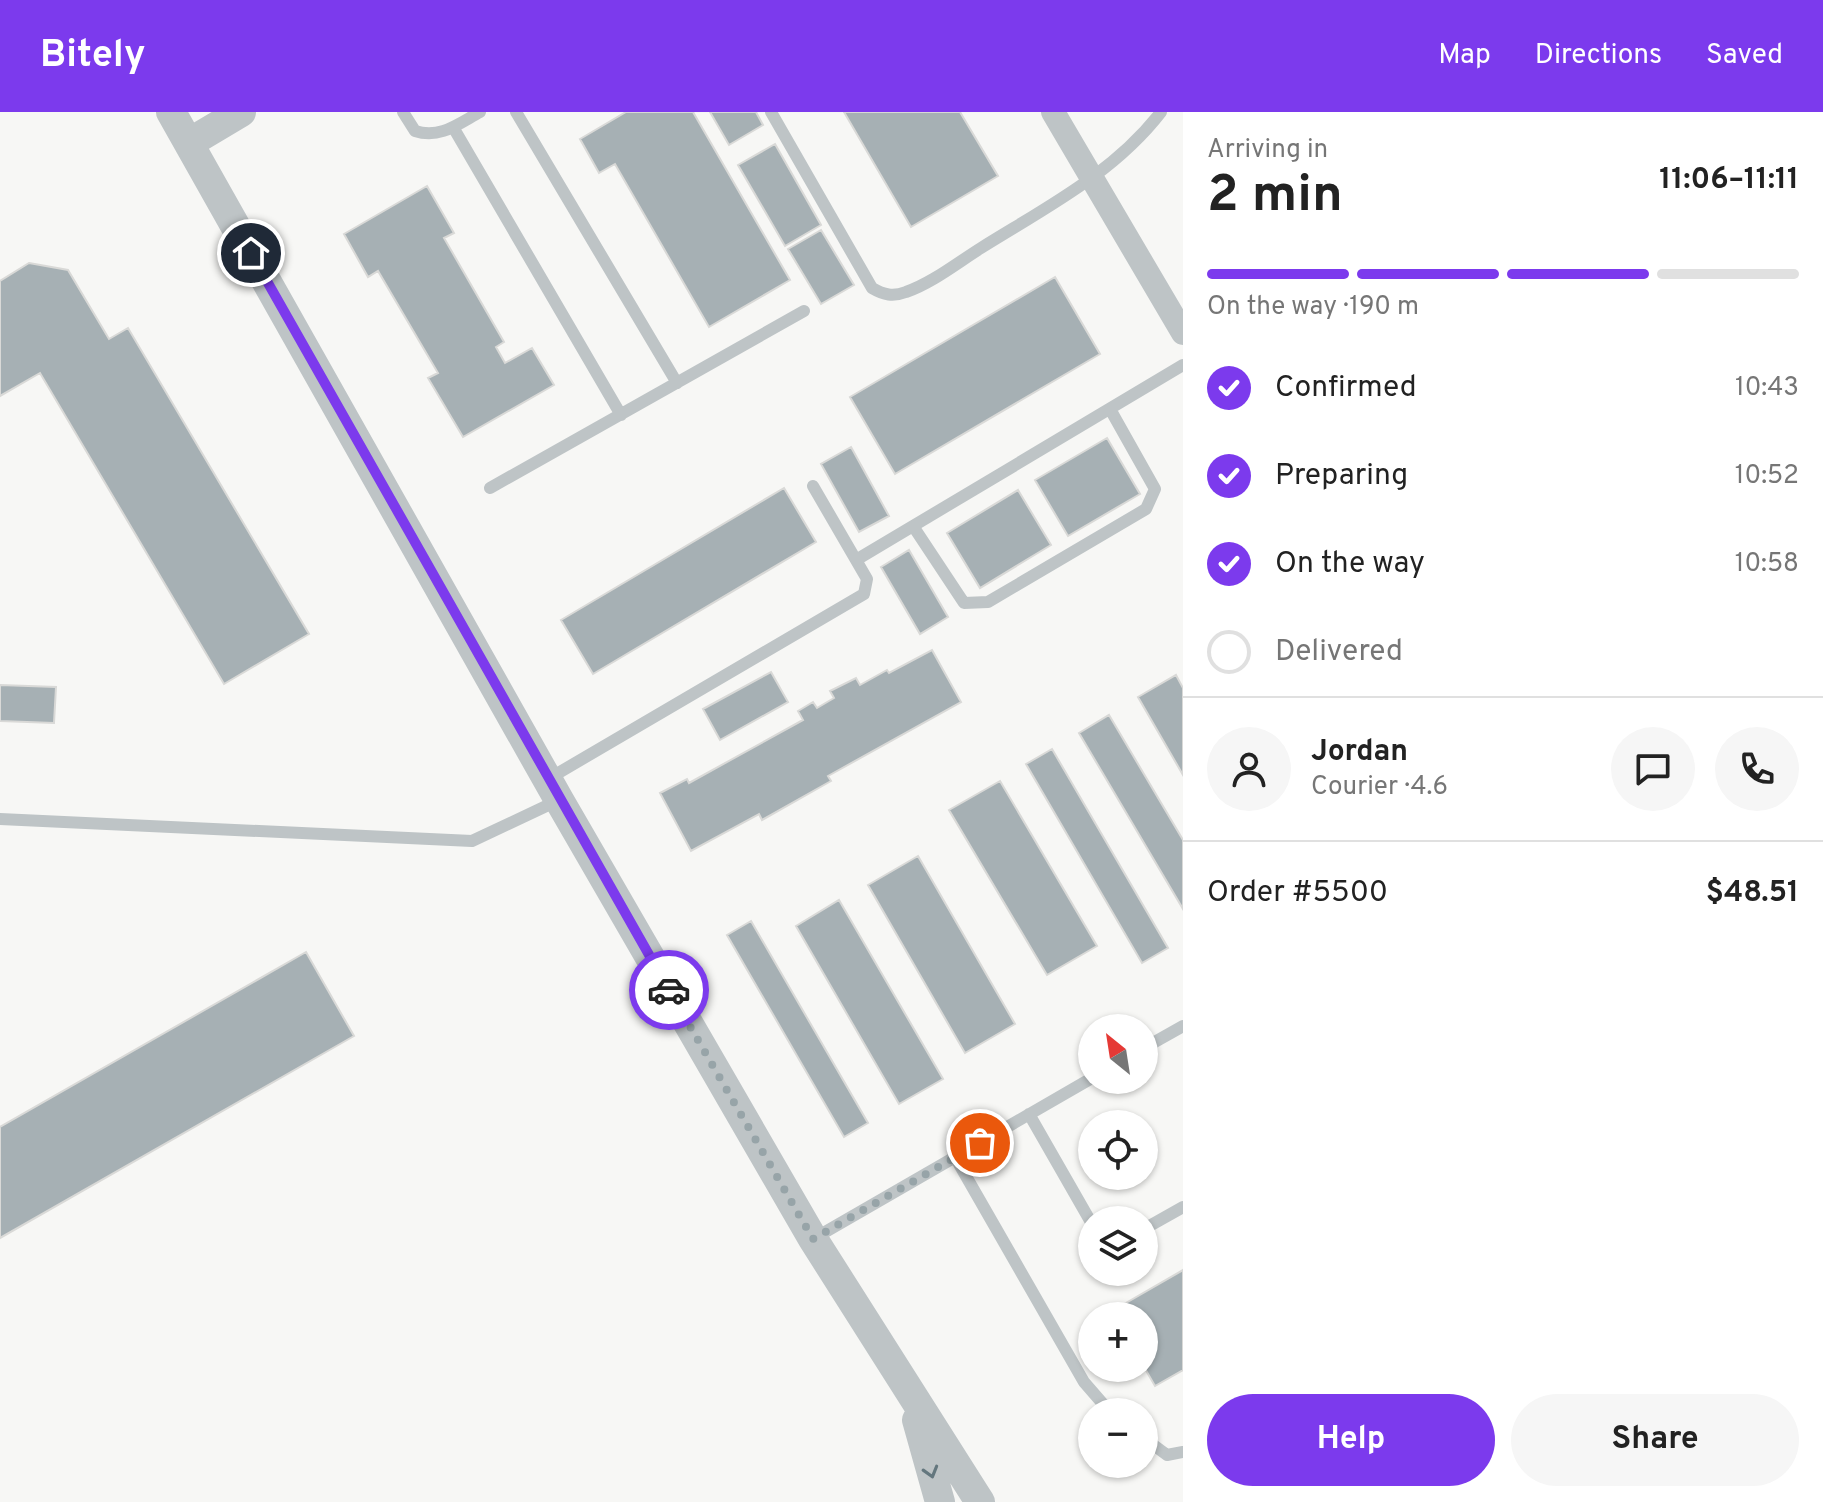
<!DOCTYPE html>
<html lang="en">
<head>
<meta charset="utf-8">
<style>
	:root { --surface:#fff; --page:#f6f6f6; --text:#222; --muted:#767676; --line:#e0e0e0; --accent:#7c3aed }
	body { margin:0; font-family:Overpass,sans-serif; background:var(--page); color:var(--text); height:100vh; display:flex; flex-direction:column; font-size:30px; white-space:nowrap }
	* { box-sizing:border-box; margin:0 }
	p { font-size:26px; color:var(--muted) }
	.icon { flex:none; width:44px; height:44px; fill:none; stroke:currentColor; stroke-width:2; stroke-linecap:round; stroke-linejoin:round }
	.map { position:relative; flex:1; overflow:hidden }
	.details { display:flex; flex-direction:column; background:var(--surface); width:640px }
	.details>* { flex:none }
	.needle { width:52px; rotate:330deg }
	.fabs { position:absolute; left:1078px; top:902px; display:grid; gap:16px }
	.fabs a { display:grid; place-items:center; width:80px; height:80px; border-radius:50%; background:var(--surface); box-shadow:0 2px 6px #0004; font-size:40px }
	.pin { position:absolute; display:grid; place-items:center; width:68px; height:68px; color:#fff; margin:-34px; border:4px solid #fff; border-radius:50%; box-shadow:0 2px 8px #0007 }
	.courier { position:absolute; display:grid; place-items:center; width:80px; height:80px; margin:-40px; border:6px solid #7c3aed; border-radius:50%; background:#fff; color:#222; box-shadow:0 2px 10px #0007 }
	.overview em { font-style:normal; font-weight:700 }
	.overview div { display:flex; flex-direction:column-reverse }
	.overview { display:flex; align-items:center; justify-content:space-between; height:136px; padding:0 24px }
	h1 { font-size:52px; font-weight:700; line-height:60px }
	.bar { display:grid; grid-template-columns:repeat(4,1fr); gap:12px 8px; align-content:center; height:96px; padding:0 24px }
	.bar i { height:10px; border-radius:6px; background:var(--line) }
	.bar .selected { background:var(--accent) }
	.bar p { grid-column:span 4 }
	.line { display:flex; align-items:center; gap:20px; padding:0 24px; border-top:2px solid var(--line) }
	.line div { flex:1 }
	.round { display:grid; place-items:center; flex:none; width:84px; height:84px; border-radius:42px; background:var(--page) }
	ol { padding:0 24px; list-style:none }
	li { display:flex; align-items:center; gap:24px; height:88px }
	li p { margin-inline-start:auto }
	li .icon { padding:8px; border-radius:50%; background:var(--accent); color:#fff; stroke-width:4 }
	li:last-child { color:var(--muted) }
	li i { width:44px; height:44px; border:4px solid var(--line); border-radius:50% }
	.primary-button { display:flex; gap:16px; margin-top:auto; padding:16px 24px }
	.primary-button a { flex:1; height:92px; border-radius:48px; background:var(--accent); color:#fff; font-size:32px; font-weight:700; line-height:92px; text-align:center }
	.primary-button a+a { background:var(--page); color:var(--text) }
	header { display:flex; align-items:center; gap:48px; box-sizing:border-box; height:112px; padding:0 40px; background:var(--accent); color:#fff }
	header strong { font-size:38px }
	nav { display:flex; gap:44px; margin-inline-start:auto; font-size:28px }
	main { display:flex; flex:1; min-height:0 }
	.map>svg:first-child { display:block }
	.building { fill:#a6b0b4; stroke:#d9d9d7; stroke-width:2 }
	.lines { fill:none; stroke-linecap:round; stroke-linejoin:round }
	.service { stroke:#bec4c6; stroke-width:12 }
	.minor { stroke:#bec4c6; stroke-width:24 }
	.tertiary { stroke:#bec4c6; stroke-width:30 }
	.oneway { stroke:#64777e }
	.done { stroke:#97a4a8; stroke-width:8; stroke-dasharray:0 14.4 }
	.route { stroke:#7c3aed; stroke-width:10 }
</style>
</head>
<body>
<header>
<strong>Bitely</strong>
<nav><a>Map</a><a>Directions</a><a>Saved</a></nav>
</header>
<main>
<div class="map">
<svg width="1183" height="1390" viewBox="0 0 1183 1390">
	<rect width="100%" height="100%" fill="#f7f7f5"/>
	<path class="building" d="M626,0H693L790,168L709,215L615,52L599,61L580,27Z
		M710,0H756L763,13L729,33Z
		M844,0H960L998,64L911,115Z
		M775,32L821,113L785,134L738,53Z
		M427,74L454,121L444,126L504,230L496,235L505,251L532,236L554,273L463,325L428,266L438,261L378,159L368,165L344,122Z
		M821,118L854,173L821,192L788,137Z
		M29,151L68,158L109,227L128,216L309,522L224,572L40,261L0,284V169Z
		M1055,165L1100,242L895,362L850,285Z
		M1107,326L1140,382L1068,424L1035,368Z
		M851,335L889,404L859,420L821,352Z
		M784,376L816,430L593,562L561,508Z
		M1018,378L1051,433L980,476L947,421Z
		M909,438L948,505L920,522L881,455Z
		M932,538L961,590L828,664L831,669L762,708L759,702L691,739L660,681L687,667L689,671L803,608L798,599L813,590L817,596L834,586L830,579L856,566L860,573L887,558L889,561Z
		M771,560L788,590L720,628L703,597Z
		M1176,563L1183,576V663L1138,585Z
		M0,573L56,575L54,611L0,609Z
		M1109,603L1183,728V797L1079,621Z
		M1052,637L1168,836L1142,851L1026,652Z
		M1000,669L1097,834L1047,863L949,698Z
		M918,744L1015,912L965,941L868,773Z
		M839,788L943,967L899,992L796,814Z
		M751,809L868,1011L844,1025L727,823Z
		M306,840L354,924L0,1126V1015Z
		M1183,1158V1258L1155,1274L1144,1255V1204H1115L1112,1199Z"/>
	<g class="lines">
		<path class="service" d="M403,0L415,19C440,27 458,12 480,0
			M516,0L677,271
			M771,0L872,176C884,183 893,185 906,180C932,171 957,151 981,136C1045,96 1114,61 1161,0
			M453,15L621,303
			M490,376L804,199
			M913,414L964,491L988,490L1146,397L1155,377L1110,297
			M856,448L1183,253
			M548,667L864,482L867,467L813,374
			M0,707L472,729L559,688
			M1144,936L1183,914
			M1029,1002L1092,1112
			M955,1045L1084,1270L1110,1300
			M1144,1117L1183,1095
			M813,1127L1092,966
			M1144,1326L1167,1343L1183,1340"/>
		<path class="minor" d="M1053,0L1183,221"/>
		<path class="tertiary" d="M171,0L559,688L813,1127L980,1390
			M189,31L241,0
			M917,1308L940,1390"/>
	</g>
	<defs><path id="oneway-chevron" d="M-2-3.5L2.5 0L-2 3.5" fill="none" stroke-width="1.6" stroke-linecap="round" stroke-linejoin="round" transform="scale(2)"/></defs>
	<use class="oneway" href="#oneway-chevron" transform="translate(931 1360) rotate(74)"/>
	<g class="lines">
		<path class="done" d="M669,878L813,1127L980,1031"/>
		<path class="route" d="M251,141L669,878"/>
	</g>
</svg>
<div class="fabs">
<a><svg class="needle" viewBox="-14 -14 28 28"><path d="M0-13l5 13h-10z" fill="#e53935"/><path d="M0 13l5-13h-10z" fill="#767676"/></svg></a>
<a><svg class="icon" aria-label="locate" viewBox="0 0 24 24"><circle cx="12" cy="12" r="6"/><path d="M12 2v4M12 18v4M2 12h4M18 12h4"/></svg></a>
<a><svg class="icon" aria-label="layers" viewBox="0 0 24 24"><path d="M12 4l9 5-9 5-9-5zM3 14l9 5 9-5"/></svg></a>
<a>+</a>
<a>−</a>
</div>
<div class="pin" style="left:980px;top:1031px;background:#ea580c"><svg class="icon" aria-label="bag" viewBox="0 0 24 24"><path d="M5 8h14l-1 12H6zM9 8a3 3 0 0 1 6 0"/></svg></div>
<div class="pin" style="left:251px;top:141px;background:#1f2937"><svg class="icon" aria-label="home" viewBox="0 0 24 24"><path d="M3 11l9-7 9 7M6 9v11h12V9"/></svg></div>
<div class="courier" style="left:669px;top:878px"><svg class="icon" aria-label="car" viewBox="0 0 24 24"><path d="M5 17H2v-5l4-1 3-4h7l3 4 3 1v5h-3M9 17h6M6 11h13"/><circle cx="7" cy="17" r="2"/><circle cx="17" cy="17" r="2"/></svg></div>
</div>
<section class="details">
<div class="overview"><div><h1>2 min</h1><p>Arriving in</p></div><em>11:06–11:11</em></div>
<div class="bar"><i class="selected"></i><i class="selected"></i><i class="selected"></i><i></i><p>On the way · 190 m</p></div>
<ol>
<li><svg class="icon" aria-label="check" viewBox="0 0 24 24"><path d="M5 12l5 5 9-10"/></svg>Confirmed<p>10:43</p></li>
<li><svg class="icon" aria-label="check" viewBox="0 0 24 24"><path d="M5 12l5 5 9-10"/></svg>Preparing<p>10:52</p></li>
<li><svg class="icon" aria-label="check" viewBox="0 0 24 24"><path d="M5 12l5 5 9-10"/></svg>On the way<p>10:58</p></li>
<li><i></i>Delivered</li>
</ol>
<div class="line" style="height:144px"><a class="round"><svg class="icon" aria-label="person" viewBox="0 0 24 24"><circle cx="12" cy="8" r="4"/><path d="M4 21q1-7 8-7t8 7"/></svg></a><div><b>Jordan</b><p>Courier · 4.6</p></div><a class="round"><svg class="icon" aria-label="chat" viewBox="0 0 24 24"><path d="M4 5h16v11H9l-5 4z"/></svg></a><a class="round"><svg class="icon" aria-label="phone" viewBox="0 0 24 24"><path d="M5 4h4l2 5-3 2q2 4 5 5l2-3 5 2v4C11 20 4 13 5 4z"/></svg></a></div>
<div class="line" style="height:104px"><div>Order #5500</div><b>$48.51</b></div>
<div class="primary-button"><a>Help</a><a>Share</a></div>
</section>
</main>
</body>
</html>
